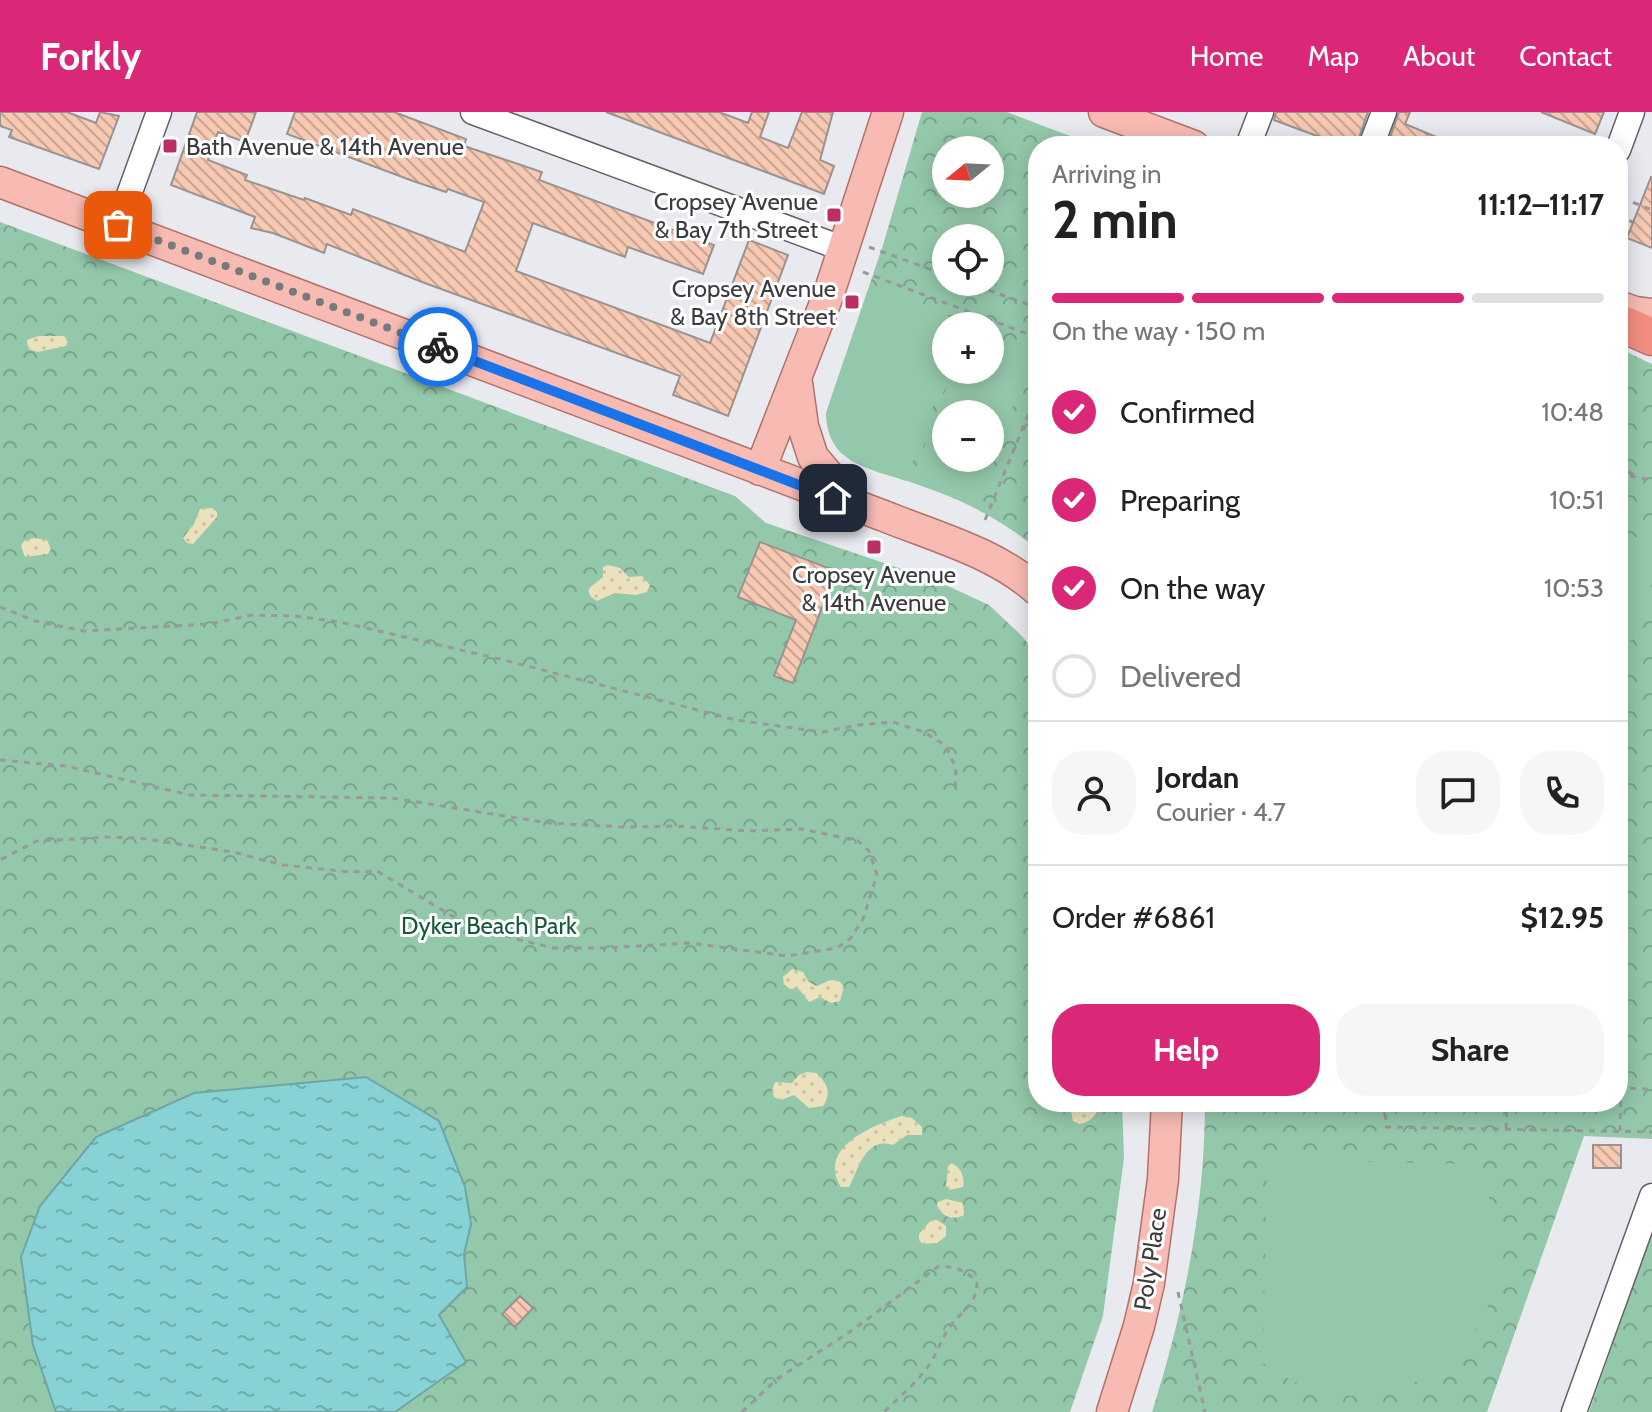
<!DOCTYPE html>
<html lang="en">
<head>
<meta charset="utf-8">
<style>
	:root { --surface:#fff; --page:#f6f6f6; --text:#222; --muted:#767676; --line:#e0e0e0; --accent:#db2777 }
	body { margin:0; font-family:Cabin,sans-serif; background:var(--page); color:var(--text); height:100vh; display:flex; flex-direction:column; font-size:30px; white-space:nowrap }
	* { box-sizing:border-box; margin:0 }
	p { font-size:26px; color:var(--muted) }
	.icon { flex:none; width:44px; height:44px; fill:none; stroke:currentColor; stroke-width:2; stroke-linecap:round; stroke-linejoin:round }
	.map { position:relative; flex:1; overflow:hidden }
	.side { position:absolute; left:1028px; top:24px; width:600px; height:976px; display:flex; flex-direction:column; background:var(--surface); border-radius:32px; box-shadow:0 4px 20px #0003 }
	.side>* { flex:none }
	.needle { width:52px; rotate:252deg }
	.fabs { position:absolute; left:932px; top:24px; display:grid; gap:16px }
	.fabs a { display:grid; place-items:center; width:72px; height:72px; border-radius:50%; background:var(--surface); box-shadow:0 4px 20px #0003; font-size:40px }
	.pin { position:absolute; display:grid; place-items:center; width:68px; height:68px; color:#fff; margin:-34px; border-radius:16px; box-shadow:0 4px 12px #0006 }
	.courier { position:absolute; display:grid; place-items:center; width:80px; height:80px; margin:-40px; border:6px solid #1a73e8; border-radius:50%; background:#fff; color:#222; box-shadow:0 2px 10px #0007 }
	.overview em { font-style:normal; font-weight:700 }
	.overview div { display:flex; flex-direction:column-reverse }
	.overview { display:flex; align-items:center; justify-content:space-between; height:136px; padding:0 24px }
	h1 { font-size:52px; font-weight:700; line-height:60px }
	.bar { display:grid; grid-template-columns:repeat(4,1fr); gap:12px 8px; align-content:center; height:96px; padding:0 24px }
	.bar i { height:10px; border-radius:6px; background:var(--line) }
	.bar .current { background:var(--accent) }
	.bar p { grid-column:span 4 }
	.line { display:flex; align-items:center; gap:20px; padding:0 24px; border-top:2px solid var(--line) }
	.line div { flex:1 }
	.round { display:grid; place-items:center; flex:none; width:84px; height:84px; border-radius:32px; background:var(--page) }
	ol { padding:0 24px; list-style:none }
	li { display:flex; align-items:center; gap:24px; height:88px }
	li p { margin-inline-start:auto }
	li .icon { padding:8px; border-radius:50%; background:var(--accent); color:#fff; stroke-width:4 }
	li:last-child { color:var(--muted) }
	li i { width:44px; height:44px; border:4px solid var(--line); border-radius:50% }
	.button { display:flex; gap:16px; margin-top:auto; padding:16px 24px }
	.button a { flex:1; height:92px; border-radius:32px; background:var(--accent); color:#fff; font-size:32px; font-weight:700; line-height:92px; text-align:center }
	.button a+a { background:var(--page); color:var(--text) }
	header { display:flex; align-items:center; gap:48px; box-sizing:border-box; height:112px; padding:0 40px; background:var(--accent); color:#fff }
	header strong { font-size:38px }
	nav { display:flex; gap:44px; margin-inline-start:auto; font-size:28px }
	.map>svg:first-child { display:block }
	.forest { fill:url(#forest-crowns); fill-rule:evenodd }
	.sand { fill:url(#sand-dots) }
	.garden { fill:#94c8aa; fill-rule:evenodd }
	.water { fill:url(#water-ripples); stroke:#70a5a7; stroke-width:2 }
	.building { fill:url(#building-back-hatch); stroke:#999390; stroke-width:2 }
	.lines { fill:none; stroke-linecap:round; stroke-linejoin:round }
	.minor-casing { stroke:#616267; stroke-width:27 }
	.major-casing { stroke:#b27169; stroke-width:33 }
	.highway-casing { stroke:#b27169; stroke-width:39 }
	.path { stroke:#98999d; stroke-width:3; stroke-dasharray:6 6; stroke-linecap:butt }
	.minor { stroke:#fff; stroke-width:24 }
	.major { stroke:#f7bbb3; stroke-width:30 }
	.highway { stroke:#f28e80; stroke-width:36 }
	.done { stroke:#78797c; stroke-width:8; stroke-dasharray:0 14.4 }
	.route { stroke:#1a73e8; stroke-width:10 }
	.poi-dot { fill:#bb2f65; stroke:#fff; stroke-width:3 }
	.labels { text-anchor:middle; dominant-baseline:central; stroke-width:6; stroke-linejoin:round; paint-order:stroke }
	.poi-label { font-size:24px; fill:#3b3c3e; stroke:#fff; text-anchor:end }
	.park-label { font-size:24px; fill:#175a3b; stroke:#fff }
	.street-label { font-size:24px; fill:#3b3c3e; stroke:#fff }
</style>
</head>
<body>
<header>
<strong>Forkly</strong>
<nav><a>Home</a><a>Map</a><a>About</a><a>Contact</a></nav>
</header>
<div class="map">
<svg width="1652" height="1300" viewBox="0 0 1652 1300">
	<defs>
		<pattern id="forest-crowns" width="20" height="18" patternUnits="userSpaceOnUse" patternTransform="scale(2)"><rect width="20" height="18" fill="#94c8aa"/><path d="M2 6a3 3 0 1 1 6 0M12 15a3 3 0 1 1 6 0" fill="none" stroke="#7aa48c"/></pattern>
		<pattern id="sand-dots" width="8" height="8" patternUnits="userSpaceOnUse" patternTransform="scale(2)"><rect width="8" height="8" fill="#ebe1bc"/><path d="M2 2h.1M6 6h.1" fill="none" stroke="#cac2a3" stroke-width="1.8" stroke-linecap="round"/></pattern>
		<pattern id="water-ripples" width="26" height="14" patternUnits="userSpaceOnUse" patternTransform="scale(2)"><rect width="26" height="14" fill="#86d2d4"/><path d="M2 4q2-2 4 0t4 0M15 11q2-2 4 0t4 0" fill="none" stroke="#6facad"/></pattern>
		<pattern id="building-back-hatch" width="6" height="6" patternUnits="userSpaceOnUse" patternTransform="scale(2)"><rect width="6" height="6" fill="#f7c9b3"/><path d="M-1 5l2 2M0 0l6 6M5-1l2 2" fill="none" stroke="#c9a493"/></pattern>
	</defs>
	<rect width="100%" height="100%" fill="#e9eaf0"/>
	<path class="forest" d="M922,0H1007L1096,34H1038V437C998,406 962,387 914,371C893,364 862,358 845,344C831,334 827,317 826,301L883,133ZM946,38H990V82H946ZM946,126H990V170H946ZM946,214H990V258H946ZM946,302H990V346H946Z
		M0,110L735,384L766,411L937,469L989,493L1022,524L1038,544V990H1122L1124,1046L1103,1204L1070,1300H0Z
		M1618,236L1652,252V1027L1584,1024L1487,1300H1152C1184,1199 1205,1096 1205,990H1618Z
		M1652,1120V1300H1589Z"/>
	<path class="sand" d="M38,224H64L68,229L66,234L38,240L28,237L27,228Z
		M212,396L217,400V405L193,432L187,431L183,426L194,412L200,397Z
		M34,426L47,428L51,437L48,442L25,445L21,434L24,429Z
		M609,453L620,456L629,465L642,464L650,473L647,480L636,483L615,481L597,489L590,484L588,477L603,465V455Z
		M792,857L803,860L808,869L816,874C827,870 836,862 844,875L840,889L831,891L820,885L809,890L798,876L790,877L784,872L783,865Z
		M807,960L816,961C827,970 832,982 823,994L809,996L794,983L781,988L774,985L772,979L775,970L792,971L799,963Z
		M1082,990H1101C1098,1001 1090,1012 1078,1012L1073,1009L1071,999Z
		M902,1004L912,1006L922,1015V1023H907L893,1033C866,1024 859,1056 849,1075H841C816,1036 873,1013 902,1004Z
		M952,1051C961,1056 965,1065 963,1075L949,1078L946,1074L948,1054Z
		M946,1087L963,1091L964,1103C953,1109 942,1105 937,1093L938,1090Z
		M931,1108H937L946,1114V1124L937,1131L923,1132L919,1128V1122Z"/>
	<path class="garden" d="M870,173L963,210L962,214H946V258L906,369C868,354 827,350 826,301Z
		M990,227L1032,242L976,394L911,370L953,258H990ZM946,302H990V346H946Z
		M1618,419L1652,431C1652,479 1652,512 1618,542Z
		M1267,1047L1471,1052C1483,1073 1496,1094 1498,1119C1509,1219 1428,1296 1329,1282C1304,1278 1283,1264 1263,1251Z"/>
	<path class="water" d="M366,965L439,1009L465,1075L471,1112L464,1142L467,1175L439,1203L466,1250L395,1300H56L33,1233L21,1145L40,1094L96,1025L194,981Z"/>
	<path class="building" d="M0,0H67L96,11L100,0L119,4L99,57L9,25L12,18L0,14Z
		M197,0H256L245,30L218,20L208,48L247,63L245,68L304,88L305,86L351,103L353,97L465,140L484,90L448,77L446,80L413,69L287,22L295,0H394L466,27L464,34L542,60L539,68L714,133L703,162L628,135L625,145L533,111L516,159L710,231L749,128L788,143L728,304L673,283L680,264L422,170L327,132L324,141L273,121L251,116L255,105L171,73Z
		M606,0H719L748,11L752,0H769L760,25L788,36L802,0H833L820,48L834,54L824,82Z
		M1276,0H1368L1356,34H1344L1274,8Z
		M1399,0H1410L1405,12L1458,34H1387Z
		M1541,0H1604L1595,22Z
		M1651,65H1652V136L1627,126Z
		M760,430L836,459L793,571L774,564L796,508L738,485Z
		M1593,1033H1621V1056H1593Z
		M520,1184L533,1196L515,1215L502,1202Z"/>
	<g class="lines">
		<g class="minor-casing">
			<path id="minor" d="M473,0L844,137
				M1248,34L1261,0
				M1371,34L1384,0
				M1618,38L1632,0
				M118,113L159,0
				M1574,1300L1652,1084"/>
		</g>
		<g class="major-casing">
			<path id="major" d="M1104,0L1194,34
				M0,70L884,404C936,425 997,441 1038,479
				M1618,194L1635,200L1652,202
				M797,271L803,314L813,345L852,391
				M760,358L829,181L888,0
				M1112,1300L1139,1214L1149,1171L1163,1067L1167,990"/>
		</g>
		<g class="highway-casing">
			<path id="highway" d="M1618,210L1652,225"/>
		</g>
		<path class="path" d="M1622,86L1652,98
			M1618,105L1633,110
			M869,135L946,163
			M863,160L1036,225
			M966,170L1038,196
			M1038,207L1035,216L1038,230
			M1618,354L1636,364
			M1618,362L1652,368
			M985,408L1038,279
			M0,495L35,509L84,519L209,512L252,503L295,504L340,510L508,549L736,608L822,620L858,613L893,610L924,620L946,634L956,657L955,678
			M0,648L66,654L190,683L392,686L549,711L625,715L675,714L750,719L802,717L858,729L869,739L877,763L863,807L850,827L837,836L787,844L690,831L604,836H554L516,827L459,808L377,759L350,760L283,753L233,740L139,726L110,725L37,729L0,748
			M1618,976L1652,977
			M1385,990L1386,1015L1652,1020
			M1201,994L1385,995
			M1506,1017L1507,990
			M1620,1019L1621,976
			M1178,1180L1205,1300
			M742,1300L777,1267L850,1220L939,1154C955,1155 968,1158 977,1171C977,1193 960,1200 949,1216C941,1227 938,1239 931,1250C919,1269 900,1284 884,1300"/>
		<use href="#minor" class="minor"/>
		<use href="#major" class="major"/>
		<use href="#highway" class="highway"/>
	</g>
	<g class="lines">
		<path class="done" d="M118,113L438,235"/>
		<path class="route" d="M438,235L833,386"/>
	</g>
	<g class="poi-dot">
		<rect x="162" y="26" width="16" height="16" rx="4"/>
		<rect x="826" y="95" width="16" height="16" rx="4"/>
		<rect x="844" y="182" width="16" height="16" rx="4"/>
		<rect x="866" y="427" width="16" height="16" rx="4"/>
	</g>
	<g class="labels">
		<g class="poi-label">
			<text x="186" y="34" text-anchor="start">Bath Avenue &amp; 14th Avenue</text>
			<text x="818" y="89">Cropsey Avenue<tspan x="818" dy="28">&amp; Bay 7th Street</tspan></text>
			<text x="836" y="176">Cropsey Avenue<tspan x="836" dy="28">&amp; Bay 8th Street</tspan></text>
			<text x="874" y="462" text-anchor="middle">Cropsey Avenue<tspan x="874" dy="28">&amp; 14th Avenue</tspan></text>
		</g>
		<g class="park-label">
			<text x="489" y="813">Dyker Beach Park</text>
		</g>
		<g class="street-label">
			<text transform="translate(1150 1147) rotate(-81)">Poly Place</text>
		</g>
	</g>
</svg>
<div class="fabs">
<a><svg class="needle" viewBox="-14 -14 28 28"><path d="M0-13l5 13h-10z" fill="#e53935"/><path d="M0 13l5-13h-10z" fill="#767676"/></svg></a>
<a><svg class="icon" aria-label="locate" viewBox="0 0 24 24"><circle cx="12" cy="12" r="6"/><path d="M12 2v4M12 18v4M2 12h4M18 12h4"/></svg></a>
<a>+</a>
<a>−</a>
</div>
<div class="pin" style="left:118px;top:113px;background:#ea580c"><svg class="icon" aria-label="bag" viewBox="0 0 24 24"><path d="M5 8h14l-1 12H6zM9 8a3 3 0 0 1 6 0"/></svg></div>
<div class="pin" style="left:833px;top:386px;background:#1f2937"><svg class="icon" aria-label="home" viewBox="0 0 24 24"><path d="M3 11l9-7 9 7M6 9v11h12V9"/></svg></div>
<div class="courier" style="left:438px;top:235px"><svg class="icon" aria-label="bike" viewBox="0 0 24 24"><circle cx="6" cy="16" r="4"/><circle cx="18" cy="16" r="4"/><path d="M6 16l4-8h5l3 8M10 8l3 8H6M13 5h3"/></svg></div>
<section class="side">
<div class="overview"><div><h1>2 min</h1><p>Arriving in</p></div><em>11:12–11:17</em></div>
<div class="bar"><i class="current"></i><i class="current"></i><i class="current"></i><i></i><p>On the way · 150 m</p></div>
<ol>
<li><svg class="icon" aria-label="check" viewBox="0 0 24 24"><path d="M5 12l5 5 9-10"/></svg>Confirmed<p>10:48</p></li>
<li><svg class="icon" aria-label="check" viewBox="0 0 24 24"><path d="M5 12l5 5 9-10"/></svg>Preparing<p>10:51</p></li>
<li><svg class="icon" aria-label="check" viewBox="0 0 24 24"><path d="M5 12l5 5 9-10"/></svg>On the way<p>10:53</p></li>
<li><i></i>Delivered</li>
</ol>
<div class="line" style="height:144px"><a class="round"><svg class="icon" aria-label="person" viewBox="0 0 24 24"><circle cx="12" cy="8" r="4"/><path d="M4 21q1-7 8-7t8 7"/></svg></a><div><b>Jordan</b><p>Courier · 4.7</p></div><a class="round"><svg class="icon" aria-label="chat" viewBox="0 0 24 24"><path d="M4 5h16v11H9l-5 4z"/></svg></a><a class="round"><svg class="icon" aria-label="phone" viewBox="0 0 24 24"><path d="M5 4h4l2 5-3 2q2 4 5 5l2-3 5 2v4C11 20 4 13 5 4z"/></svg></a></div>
<div class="line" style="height:104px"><div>Order #6861</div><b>$12.95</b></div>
<div class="button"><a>Help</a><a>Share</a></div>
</section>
</div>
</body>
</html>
